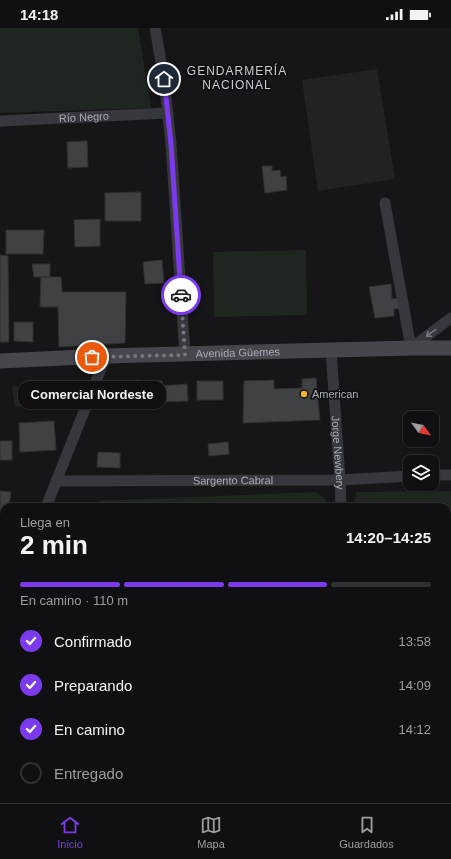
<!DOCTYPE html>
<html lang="es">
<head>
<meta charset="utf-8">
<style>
	:root { --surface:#101012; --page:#1e1e20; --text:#f1f3f6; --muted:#9c9d9f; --line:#303032; --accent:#7c3aed }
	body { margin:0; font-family:Arial,sans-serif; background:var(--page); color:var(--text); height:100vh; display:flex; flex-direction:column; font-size:15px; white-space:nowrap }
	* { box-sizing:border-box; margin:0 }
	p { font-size:13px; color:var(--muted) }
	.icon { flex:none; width:22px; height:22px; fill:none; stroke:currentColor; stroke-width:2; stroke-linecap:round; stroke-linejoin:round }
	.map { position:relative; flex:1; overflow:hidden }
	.details { position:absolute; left:0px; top:475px; width:451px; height:300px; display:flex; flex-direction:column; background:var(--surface); border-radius:12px 12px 0 0; box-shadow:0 1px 3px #0004,0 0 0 1px var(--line) }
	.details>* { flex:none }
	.needle { width:26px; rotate:123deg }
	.controls { position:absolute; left:403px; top:383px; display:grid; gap:8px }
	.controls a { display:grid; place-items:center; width:36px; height:36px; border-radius:8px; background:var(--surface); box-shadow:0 1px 3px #0004,0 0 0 1px var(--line); font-size:20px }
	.pin { position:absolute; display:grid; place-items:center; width:34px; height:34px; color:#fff; margin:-17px; border:2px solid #fff; border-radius:50%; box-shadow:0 1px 4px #0007 }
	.courier { position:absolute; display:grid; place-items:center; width:40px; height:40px; margin:-20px; border:3px solid #7c3aed; border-radius:50%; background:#fff; color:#222; box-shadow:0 1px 5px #0007 }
	.bubble { position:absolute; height:28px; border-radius:12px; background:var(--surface); box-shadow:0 1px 3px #0004,0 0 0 1px var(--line); font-size:13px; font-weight:800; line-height:28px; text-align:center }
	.head em { font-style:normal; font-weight:800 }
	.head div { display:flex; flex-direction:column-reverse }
	.head { display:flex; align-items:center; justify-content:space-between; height:68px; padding:0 20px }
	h1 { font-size:26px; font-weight:800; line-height:30px }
	.bar { display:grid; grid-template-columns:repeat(4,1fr); gap:6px 4px; align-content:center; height:48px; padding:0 20px }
	.bar i { height:5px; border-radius:3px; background:var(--line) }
	.bar .selected { background:var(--accent) }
	.bar p { grid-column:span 4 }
	ol { padding:0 20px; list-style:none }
	li { display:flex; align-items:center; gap:12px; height:44px }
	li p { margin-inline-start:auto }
	li .icon { padding:4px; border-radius:50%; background:var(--accent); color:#fff; stroke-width:4 }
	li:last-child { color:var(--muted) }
	li i { width:22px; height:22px; border:2px solid var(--line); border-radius:50% }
	.status { display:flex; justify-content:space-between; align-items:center; height:28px; padding:0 20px; background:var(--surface); direction:ltr }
	.status svg { height:11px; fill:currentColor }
	.dock { display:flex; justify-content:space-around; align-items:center; height:56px; border-top:1px solid var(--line); background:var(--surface); font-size:11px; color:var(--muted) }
	.dock a { display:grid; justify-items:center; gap:2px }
	.dock .selected { color:var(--accent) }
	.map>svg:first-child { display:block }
	.built { fill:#222225 }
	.green { fill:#1e261f }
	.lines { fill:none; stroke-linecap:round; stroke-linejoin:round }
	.stream { stroke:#2c353c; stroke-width:4 }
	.river { stroke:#2c353c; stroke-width:25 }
	.building { fill:#404145; stroke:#303034 }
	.street { stroke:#37383d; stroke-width:11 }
	.secondary { stroke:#45474d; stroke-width:15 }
	.oneway { stroke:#757881 }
	.done { stroke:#757880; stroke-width:4; stroke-dasharray:0 7.2 }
	.route { stroke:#7c3aed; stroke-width:5 }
	.poi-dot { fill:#f2b134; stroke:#111113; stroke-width:1.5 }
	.labels { text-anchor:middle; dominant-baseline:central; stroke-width:3.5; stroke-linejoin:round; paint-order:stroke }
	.street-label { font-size:11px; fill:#a8adb8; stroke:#111113 }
	.poi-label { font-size:11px; fill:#a8adb8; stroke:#111113; text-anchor:start }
	.neighbourhood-label { font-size:12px; letter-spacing:1px; fill:#c9ccd4; stroke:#111113 }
</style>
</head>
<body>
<div class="status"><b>14:18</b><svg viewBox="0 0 49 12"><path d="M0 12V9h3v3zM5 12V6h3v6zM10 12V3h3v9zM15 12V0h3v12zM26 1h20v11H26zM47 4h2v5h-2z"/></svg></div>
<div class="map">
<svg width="451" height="775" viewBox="0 0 451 775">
	<rect width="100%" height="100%" fill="#161618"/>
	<path class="built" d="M377,41L395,151L318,163L302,52Z
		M447,625H451V775H377L376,771H447Z"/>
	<path class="green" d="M0,0H138L151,80L0,85Z
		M306,222L307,287L214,289L213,224Z
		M87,353L76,376L15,379L12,359Z
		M451,463V584H447V479H355L354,472L357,464Z
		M317,464L326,472V479H96L99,473Z
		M4,669V771H82L81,775H0V670Z
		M350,771H370L369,775H348Z"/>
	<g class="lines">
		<path class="stream" d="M447,495H451"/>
		<path class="river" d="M0,708L4,703"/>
	</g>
	<path class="building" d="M87,113L88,139L68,140L67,114Z
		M262,138H272V143L280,142L281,149L286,148L287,162L265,165Z
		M141,164V193H105V165Z
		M100,191V218L75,219L74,192Z
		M6,202H44L43,226H6Z
		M0,227L8,228L9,314H0Z
		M162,232L164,255L145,256L143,234Z
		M32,236H50V249H34Z
		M41,249H61L62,264H126L125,315L59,319L58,279H40Z
		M391,256L392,271L400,270L401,280L394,281V288L375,290L369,259Z
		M14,294H33V314L14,313Z
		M316,350L320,392L243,395L244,353L274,352V361L302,360V351Z
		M136,352L152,353L151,375H135Z
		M152,353H162V374L151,375Z
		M197,353H223V372H197Z
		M187,356L188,373L162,374V358Z
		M54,393L56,422L20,424L19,395Z
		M0,413H12V432H0Z
		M228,414L229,426L209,428L208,416Z
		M98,424L120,425V440L97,439Z
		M0,463L11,464L9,479H4V494L1,496H0Z
		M447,632H451V657L447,658Z
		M26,771H73L69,775H28Z"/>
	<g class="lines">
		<g class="street">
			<path d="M155,0L164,51L171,116L185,327"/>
			<path id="s1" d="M0,93L168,85"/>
			<path d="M385,175L411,320L451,290"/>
			<path id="s2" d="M331,322L340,452L341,479"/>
			<path d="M432,447H451"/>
			<path id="s3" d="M56,453L340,452L410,448"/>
			<path d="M46,479L106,328"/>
			<path d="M0,522H4"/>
			<path d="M0,590L4,581"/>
			<path d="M447,605H451"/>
			<path d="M0,657L4,656"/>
			<path d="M348,771V775"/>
			<path d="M96,775L97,771"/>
		</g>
		<path class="secondary" id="s4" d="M0,333L106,328L411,320H451"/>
	</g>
	<defs><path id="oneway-shaft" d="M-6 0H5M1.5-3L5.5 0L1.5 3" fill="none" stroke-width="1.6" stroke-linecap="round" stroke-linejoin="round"/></defs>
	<use class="oneway" href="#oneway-shaft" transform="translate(431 305) rotate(144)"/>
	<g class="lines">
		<path class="done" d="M92,329L185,327L181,267"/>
		<path class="route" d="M164,51L171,116L181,267"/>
	</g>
	<circle class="poi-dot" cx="304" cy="366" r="4"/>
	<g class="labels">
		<g class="street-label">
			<text stroke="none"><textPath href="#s1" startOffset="84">Río Negro</textPath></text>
			<text stroke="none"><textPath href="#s4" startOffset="238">Avenida Güemes</textPath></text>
			<text stroke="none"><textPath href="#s2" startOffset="103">Jorge Newbery</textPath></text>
			<text stroke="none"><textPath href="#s3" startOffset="177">Sargento Cabral</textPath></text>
		</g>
		<g class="poi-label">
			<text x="312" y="366">American</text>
		</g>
		<g class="neighbourhood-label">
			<text x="237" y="43">GENDARMERÍA<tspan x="237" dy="14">NACIONAL</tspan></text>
		</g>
	</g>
</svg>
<div class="controls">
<a><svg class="needle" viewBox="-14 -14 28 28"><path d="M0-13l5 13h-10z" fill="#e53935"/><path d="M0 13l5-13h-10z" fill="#9c9d9f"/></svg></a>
<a><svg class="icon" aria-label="layers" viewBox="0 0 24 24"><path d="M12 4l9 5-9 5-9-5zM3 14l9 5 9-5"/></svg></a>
</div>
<div class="pin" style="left:92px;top:329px;background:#ea580c"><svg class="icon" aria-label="bag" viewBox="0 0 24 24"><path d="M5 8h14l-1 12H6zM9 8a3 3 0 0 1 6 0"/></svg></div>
<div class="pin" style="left:164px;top:51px;background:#1f2937"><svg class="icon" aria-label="home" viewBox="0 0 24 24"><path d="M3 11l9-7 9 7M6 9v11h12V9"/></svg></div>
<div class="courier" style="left:181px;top:267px"><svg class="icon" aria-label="car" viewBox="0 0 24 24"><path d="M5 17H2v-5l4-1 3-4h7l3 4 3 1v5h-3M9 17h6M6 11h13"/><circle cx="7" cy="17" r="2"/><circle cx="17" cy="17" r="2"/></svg></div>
<div class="bubble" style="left:18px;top:353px;width:148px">Comercial Nordeste</div>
<section class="details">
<div class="head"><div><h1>2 min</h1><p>Llega en</p></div><em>14:20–14:25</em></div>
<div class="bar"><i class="selected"></i><i class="selected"></i><i class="selected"></i><i></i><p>En camino · 110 m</p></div>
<ol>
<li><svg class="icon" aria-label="check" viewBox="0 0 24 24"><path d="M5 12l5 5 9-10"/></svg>Confirmado<p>13:58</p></li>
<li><svg class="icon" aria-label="check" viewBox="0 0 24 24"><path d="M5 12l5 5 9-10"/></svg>Preparando<p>14:09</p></li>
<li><svg class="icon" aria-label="check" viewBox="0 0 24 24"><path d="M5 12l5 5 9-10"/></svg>En camino<p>14:12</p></li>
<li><i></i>Entregado</li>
</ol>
</section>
</div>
<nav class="dock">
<a class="selected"><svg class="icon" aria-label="home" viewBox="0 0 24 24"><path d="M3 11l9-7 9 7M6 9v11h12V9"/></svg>Inicio</a>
<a><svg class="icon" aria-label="map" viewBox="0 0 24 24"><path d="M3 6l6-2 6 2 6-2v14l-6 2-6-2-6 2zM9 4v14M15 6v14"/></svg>Mapa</a>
<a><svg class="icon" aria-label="saved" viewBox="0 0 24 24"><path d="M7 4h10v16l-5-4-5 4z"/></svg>Guardados</a>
</nav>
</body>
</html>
